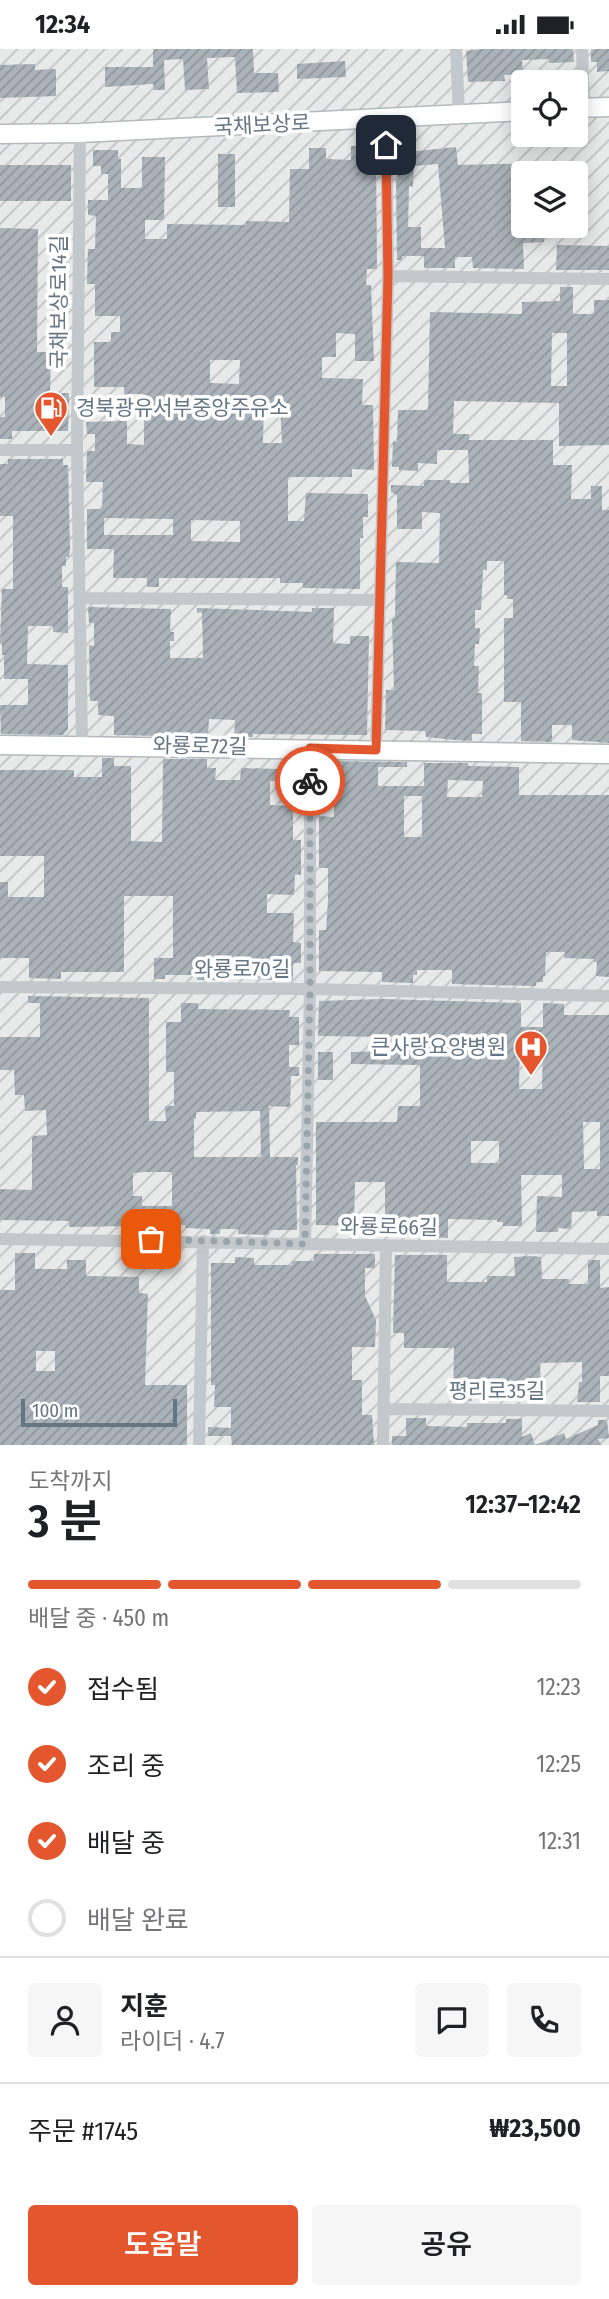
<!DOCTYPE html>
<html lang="ko">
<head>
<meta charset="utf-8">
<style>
	:root { --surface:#fff; --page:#f6f6f6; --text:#202124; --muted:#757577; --line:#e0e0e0; --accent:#e4572e }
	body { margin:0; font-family:"Fira Sans Condensed","Noto Sans KR",sans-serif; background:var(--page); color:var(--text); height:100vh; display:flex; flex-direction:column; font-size:26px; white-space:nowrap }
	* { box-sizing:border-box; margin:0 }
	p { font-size:23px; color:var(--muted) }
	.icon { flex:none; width:38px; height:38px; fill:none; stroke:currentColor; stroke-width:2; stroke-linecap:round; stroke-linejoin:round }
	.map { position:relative; height:1396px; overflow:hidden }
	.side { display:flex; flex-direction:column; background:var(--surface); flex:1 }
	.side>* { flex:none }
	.buttons { position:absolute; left:511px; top:21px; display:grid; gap:14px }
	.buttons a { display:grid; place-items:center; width:77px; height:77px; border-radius:7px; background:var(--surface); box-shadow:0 4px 18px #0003; font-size:35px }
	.scale { position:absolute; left:21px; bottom:18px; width:156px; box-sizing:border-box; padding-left:7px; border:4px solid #657683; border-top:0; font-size:19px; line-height:24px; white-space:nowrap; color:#657683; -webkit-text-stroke:5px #fff; paint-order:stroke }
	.pin { position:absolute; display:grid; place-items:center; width:60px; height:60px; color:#fff; margin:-30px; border-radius:14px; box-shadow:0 4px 10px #0006 }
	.courier { position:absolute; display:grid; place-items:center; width:70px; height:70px; margin:-35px; border:5px solid #e4572e; border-radius:50%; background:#fff; color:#222; box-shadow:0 2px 9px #0007 }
	.overview em { font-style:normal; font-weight:600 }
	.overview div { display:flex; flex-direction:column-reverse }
	.overview { display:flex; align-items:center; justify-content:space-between; height:119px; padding:0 28px }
	h1 { font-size:46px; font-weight:600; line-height:52px }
	.bar { display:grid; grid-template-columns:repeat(4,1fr); gap:10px 7px; align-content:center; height:84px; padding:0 28px }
	.bar i { height:9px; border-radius:5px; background:var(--line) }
	.bar .current { background:var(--accent) }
	.bar p { grid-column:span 4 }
	.line { display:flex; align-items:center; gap:18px; padding:0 28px; border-top:2px solid var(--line) }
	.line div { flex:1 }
	.round { display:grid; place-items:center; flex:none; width:74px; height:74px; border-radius:7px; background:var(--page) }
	ol { padding:0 28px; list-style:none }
	li { display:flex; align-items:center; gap:21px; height:77px }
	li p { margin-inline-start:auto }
	li .icon { padding:7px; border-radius:50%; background:var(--accent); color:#fff; stroke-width:4 }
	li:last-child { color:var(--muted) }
	li i { width:38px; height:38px; border:4px solid var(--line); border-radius:50% }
	.action { display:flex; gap:14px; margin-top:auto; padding:14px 28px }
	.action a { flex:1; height:80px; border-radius:7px; background:var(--accent); color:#fff; font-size:28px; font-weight:600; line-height:80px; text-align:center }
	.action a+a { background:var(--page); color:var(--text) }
	.status { display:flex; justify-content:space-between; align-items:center; height:49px; padding:0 35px; background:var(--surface); direction:ltr }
	.status svg { height:19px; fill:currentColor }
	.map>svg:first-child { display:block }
	.industrial { fill:url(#industrial-furrows); fill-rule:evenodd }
	.building { fill:url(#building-hatch); fill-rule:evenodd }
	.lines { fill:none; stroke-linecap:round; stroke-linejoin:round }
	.secondary-casing { stroke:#b3babf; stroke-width:21 }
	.street { stroke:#c3c8cc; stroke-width:12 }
	.secondary { stroke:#fff; stroke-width:18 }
	.done { stroke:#99a4ac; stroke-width:7; stroke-dasharray:0 12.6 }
	.route { stroke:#e4572e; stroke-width:9 }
	.labels { text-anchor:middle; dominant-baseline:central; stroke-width:7; stroke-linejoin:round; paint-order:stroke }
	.street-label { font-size:21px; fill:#657683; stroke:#fff }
	.poi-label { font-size:21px; fill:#657683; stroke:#fff; text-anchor:start }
</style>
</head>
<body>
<div class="status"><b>12:34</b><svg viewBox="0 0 49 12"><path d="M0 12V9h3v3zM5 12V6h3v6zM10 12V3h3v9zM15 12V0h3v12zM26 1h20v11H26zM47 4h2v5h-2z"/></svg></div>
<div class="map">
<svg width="609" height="1396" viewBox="0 0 609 1396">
	<defs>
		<pattern id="industrial-furrows" width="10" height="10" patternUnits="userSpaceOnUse" patternTransform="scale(1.75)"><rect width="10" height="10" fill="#e8e9e9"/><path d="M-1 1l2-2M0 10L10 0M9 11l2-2" fill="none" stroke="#c0c1c2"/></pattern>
		<pattern id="building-hatch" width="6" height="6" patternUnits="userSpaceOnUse" patternTransform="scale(1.75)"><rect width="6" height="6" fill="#aab3b9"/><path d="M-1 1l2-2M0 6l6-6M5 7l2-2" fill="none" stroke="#8e969c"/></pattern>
	</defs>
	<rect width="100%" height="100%" fill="#fafaf8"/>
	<path class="industrial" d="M0,0H609V1396H0ZM523,33H576V86H523ZM523,124H576V177H523Z"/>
	<path class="building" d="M153,0H253L254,24H278L279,43L237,44L235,8L207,9L209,40L185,41L183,10L164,11L165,41H154L153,35L105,38V18H153Z
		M481,0H573L574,13L549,14V10L522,11L523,25L504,26L505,32L468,33L466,2Z
		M596,0H609V22L597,23V13H591V1Z
		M345,12L346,28L297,30V15Z
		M35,15V21L56,20V47L0,49V16Z
		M407,92L408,103L456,98L458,116L542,114V124H523V177H544V193L523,194L524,220L473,219L472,208H455V219H424V207H402V211H397L396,130H398L395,93ZM438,115L445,199H421V178H408L409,137L413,138L414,117Z
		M351,97H376L377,220H367L366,236H371L374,312H355V285L336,284V308H322V329L363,330L362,356H373L374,421L352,420V428H288V472H304L306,444L368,445V468H363V489H360V540L303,539V534H280V529H159V538H147V529H113L114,500H87V460H102L103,433H86L87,402H95V385H87L86,373L127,372V395L144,396V345H124V338H94V293H111V283H120V267H95V235H87L88,200H95L96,167L88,166V151H108V125H101V117H93V101H118V110H121V139H142V108H165L164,171H145V190H167V175L246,176V172L289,173L290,120H309V99H326V110L351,111ZM210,311H240L239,335L210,334ZM264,356H280L282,394H263ZM104,469L173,470V486H104ZM191,471L240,472V493L191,492Z
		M218,105H235V158H218Z
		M0,116H71V152H0Z
		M0,179L38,180L37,303H51L50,344H69L68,382H12V390H0V368H5V348H0Z
		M557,196L609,197V221H556Z
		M560,238H573V265H594V251H609V396L559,397V354L454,352L453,385H469V391H553V416H572L571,450H591V437H602V461H609V694L572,691V676H552V693L521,692V653H504V569H513V550H507V546H504V512H487V521H483L481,561H475V579H480L479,595H475L474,617H479L478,644H482V685H472V692L455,691L426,688L425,682L385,681L386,641H394L392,569H395L396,513L439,514L440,464L422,463V480H397V446L391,443V436L424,437V431H450V434H469L468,401H437V415L418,414V422L399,421V418H392L393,393H397L398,361H428L430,263L522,265V253L560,252ZM552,284H567V337H551Z
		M8,410H63V416H68L70,500L69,508H66V517H62V538H68V584L53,583V577H28L27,615L68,616V680L63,686L1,685L0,656H28V630H4V606H2V594H0L2,540H13V467H0V415H8Z
		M88,558L171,560L170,583H174V592H170V609H203L202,563L197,564V559L312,563V559H334L333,594L350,595V587H369L367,686L253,685V688H234L235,671L209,670L208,688L114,686V667L98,666V652H90L89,596L94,597V574H89Z
		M102,709H114V717H131V792L162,793L163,710H207V719H216L215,731H240L241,719L279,720V716H288V720H301V732H270V756L293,757V791H301V826L295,825L294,846L267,845V864H294L293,893L301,894V914H293V931H263V929L238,928V926H215V931H197V926H165V930H154V909H173V847H124V923H61V930L29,929V909H0V833H8V848H44V807H0V721H74V728H102Z
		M319,712L407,713V718H378V737H424V714H468V717L519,718V746H609V928L596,927L597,913H594V910L564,909L565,903H546L545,927H543V933H536V937L452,935V921H417V926H413V934L382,933V923L319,922V881H326L328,852V819H319V767L334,768V735L319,734ZM448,731L483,732L482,748H447ZM404,747H422V788H404Z
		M28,947L149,949V1072H166L165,1057H174V1023H166V973H181V954H198V960L290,961L289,968H299V996H289V1018H299V1027H291L290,1058L269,1057L270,1108H298V1116H296L297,1181H269V1186L238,1185V1180H220V1185H210V1180L185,1179V1176L69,1178V1172L0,1171V1140L32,1141V1087L47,1086L46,1061L25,1062L24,1046H15L14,1021H0V988H40V954H28ZM260,1062L261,1108H194V1070H196V1063ZM144,1123H172V1157H142V1147H133V1124Z
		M382,950L521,954V978H543V954L564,955V966H609V1167H597V1162L572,1163L571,1180L558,1179V1183H536L537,1147L562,1148V1126H521L522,1177H503V1173H497V1171L448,1170V1189L427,1188V1180H385V1133H355L354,1177L316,1176V1073H397L398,1057H420V1016L351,1015V1003L394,1002V988L318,987L319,952ZM520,991L543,992L542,1040H519ZM583,1073H600V1120H584ZM471,1092H499V1114H471Z
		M318,1003H333V1031H318Z
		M15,1204H35V1220H67V1211H86V1227L139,1228V1244L148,1245L145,1336H187V1396H0V1241H15ZM36,1302H55V1322H36Z
		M314,1205H375V1219H365V1247L376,1271L375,1298H352V1331H362V1366H372L374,1396H232L231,1387H208V1378L231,1379V1358H214L215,1336H211V1214H235V1208L254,1209V1216H292V1212H314Z
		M395,1206H447V1233H487V1227H515L514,1208L531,1207L541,1208L542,1230H569V1235H588V1211H600V1239L609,1238V1327H600V1353H577L579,1333H582V1313L540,1314L541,1338H472V1352H453L454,1299H404V1284H393Z
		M406,1369H426V1377L467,1378V1374H506V1370H522V1388L531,1384L535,1396L564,1384L566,1390L598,1376V1371H607L609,1389L598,1390L601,1396H392V1387H406Z"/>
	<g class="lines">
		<g class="secondary-casing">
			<path id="secondary" d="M576,59L609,58
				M0,85L80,84L523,62
				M0,696L609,705"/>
		</g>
		<path class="street" d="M456,0L459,65
			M582,0L584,59
			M80,84L77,401L82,695
			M388,227L609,230
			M0,401H77
			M80,549L380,551
			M376,701L388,227L386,70
			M0,938L310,940L609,947
			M0,1190L609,1200
			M305,1195L310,940V699
			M386,1360L609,1362
			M199,1396L203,1192
			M383,1396L386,1197"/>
		<use href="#secondary" class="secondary"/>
	</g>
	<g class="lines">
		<path class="done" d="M151,1190L305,1195L310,940V732"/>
		<path class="route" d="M310,732V699L376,701L388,227L386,96"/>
	</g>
	<defs>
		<g id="fuel-pin" transform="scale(1.75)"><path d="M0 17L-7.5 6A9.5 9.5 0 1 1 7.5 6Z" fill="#e4572e" stroke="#fff"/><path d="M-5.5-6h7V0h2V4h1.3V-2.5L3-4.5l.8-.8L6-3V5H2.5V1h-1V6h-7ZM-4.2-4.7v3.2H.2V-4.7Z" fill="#fff"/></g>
		<g id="hospital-pin" transform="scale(1.75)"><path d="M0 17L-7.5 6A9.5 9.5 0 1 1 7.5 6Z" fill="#e4572e" stroke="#fff"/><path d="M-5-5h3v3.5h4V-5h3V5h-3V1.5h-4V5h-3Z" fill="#fff"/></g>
	</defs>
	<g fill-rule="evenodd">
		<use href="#fuel-pin" x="51" y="359"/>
		<use href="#hospital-pin" x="531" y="998"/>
	</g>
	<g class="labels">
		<g class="street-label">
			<text transform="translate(262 76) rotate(-3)">국채보상로</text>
			<text transform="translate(59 253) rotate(-90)">국채보상로14길</text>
			<text transform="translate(200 697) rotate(1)">와룡로72길</text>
			<text x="242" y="920">와룡로70길</text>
			<text transform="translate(389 1178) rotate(1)">와룡로66길</text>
			<text x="497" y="1342">평리로35길</text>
		</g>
		<g class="poi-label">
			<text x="76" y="359">경북광유서부중앙주유소</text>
			<text x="506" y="998" text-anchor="end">큰사랑요양병원</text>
		</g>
	</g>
</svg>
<div class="buttons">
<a><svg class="icon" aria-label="locate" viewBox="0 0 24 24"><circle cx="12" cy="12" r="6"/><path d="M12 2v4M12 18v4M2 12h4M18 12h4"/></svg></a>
<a><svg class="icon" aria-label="layers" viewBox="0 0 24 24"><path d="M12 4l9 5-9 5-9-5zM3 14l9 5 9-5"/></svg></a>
</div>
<div class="scale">100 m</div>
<div class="pin" style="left:151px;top:1190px;background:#ea580c"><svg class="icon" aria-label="bag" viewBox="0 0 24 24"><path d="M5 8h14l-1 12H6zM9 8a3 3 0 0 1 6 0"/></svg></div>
<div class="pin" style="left:386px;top:96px;background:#1f2937"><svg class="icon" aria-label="home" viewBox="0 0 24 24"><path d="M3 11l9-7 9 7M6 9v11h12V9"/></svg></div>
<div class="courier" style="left:310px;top:732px"><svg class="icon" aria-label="bike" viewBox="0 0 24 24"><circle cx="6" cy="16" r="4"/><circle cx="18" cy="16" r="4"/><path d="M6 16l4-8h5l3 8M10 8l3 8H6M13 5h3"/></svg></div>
</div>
<section class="side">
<div class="overview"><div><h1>3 분</h1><p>도착까지</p></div><em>12:37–12:42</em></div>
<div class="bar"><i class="current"></i><i class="current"></i><i class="current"></i><i></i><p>배달 중 · 450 m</p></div>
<ol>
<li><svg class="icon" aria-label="check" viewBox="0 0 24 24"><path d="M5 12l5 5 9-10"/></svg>접수됨<p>12:23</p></li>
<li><svg class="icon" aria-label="check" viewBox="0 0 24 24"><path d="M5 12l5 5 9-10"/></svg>조리 중<p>12:25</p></li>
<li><svg class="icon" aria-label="check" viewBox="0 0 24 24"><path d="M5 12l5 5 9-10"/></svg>배달 중<p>12:31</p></li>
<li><i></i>배달 완료</li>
</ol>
<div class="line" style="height:126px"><a class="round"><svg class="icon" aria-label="person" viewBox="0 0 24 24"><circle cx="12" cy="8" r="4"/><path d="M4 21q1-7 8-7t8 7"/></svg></a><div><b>지훈</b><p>라이더 · 4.7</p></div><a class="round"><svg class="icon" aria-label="chat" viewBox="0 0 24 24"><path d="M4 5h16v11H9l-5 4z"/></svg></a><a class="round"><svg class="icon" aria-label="phone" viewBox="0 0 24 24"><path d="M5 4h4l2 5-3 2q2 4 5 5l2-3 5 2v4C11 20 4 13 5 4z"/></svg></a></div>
<div class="line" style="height:91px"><div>주문 #1745</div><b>₩23,500</b></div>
<div class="action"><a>도움말</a><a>공유</a></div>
</section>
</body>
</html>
